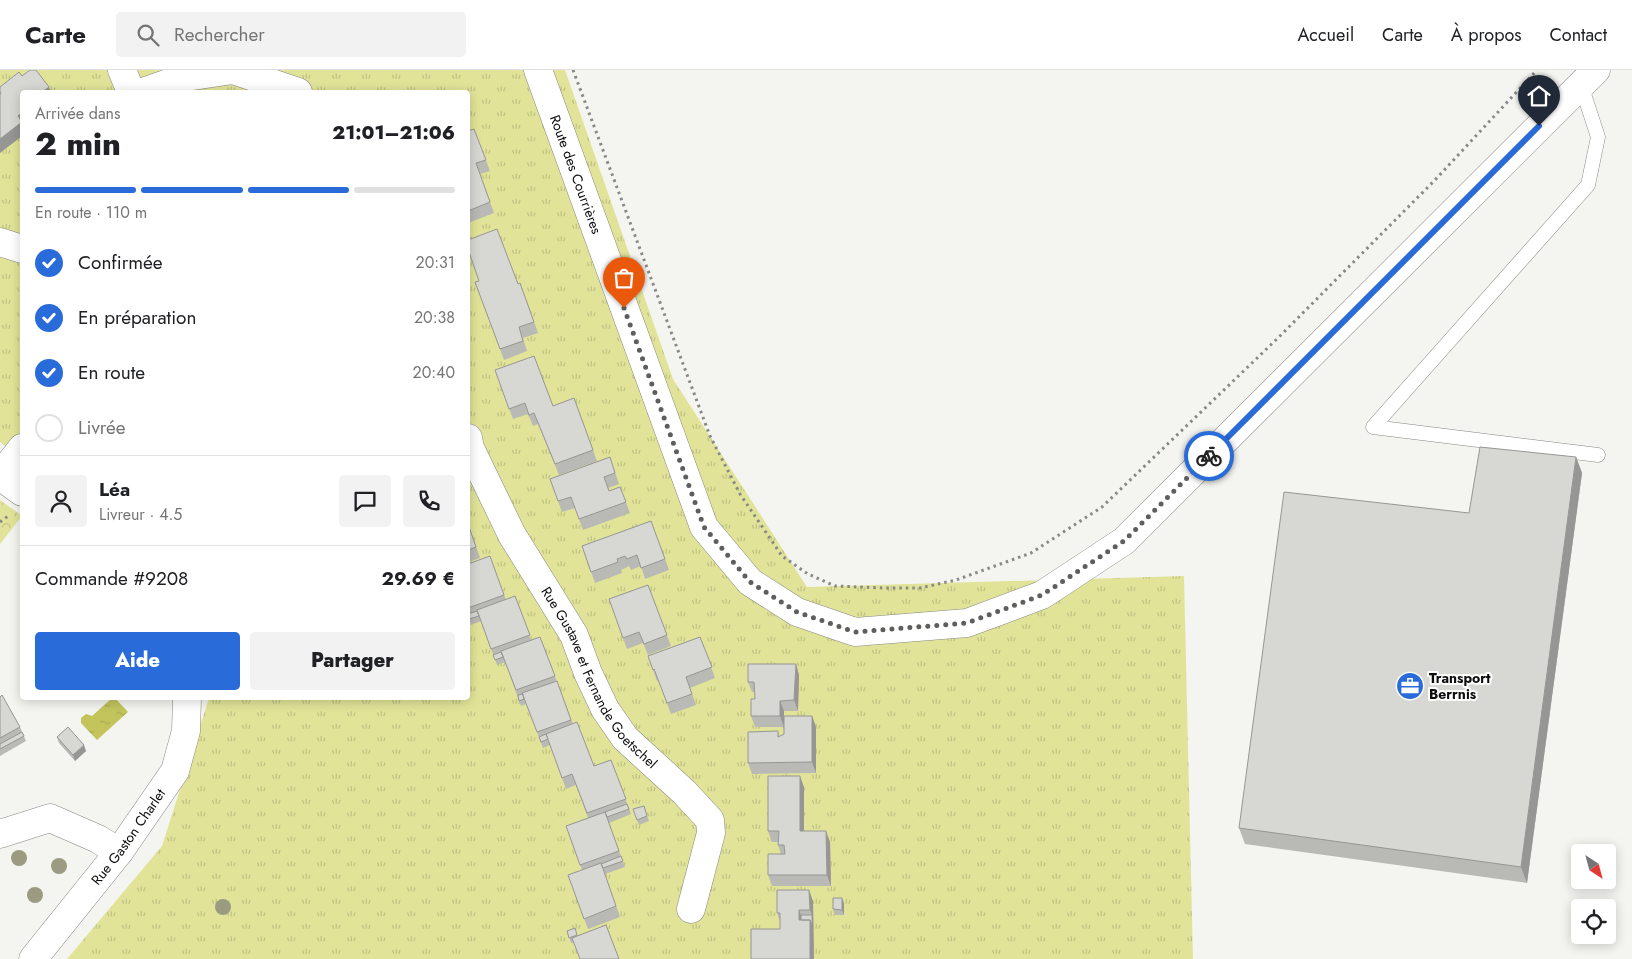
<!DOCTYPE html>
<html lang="fr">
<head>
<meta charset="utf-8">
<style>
	:root { --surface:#fff; --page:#f2f2f2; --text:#202124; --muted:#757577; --line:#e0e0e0; --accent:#296bd8 }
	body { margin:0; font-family:Jost,sans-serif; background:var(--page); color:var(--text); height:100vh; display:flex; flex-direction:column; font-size:19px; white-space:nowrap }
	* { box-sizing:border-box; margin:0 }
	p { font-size:16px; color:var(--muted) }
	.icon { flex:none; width:28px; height:28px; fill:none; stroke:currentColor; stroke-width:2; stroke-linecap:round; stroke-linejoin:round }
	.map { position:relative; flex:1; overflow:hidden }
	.side { position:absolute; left:20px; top:20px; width:450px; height:610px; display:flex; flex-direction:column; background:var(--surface); border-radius:5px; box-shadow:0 2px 12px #0003 }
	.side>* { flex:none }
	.needle { width:32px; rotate:144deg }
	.tools { position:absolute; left:1571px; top:774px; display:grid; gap:10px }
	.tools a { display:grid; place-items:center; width:45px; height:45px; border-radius:5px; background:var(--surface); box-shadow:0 2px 12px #0003; font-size:25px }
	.pin { position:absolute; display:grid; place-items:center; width:42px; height:42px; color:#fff; margin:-51px -21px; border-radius:50% 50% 50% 0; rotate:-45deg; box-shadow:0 0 5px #0007 }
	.pin .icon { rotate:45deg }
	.courier { position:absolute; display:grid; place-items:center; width:50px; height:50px; margin:-25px; border:4px solid #296bd8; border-radius:50%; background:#fff; color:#222; box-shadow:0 1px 6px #0007 }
	.head em { font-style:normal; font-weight:800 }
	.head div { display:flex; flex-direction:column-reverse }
	.head { display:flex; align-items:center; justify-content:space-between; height:85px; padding:0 15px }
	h1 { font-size:32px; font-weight:800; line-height:38px }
	.bar { display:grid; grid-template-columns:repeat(4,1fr); gap:8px 5px; align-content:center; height:60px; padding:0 15px }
	.bar i { height:6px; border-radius:4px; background:var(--line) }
	.bar .selected { background:var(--accent) }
	.bar p { grid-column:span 4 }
	.line { display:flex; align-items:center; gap:12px; padding:0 15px; border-top:1px solid var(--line) }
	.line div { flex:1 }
	.round { display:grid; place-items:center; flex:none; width:52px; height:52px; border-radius:5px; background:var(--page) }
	ol { padding:0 15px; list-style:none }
	li { display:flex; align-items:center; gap:15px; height:55px }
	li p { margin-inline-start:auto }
	li .icon { padding:5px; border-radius:50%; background:var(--accent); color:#fff; stroke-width:4 }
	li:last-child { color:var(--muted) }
	li i { width:28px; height:28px; border:2px solid var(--line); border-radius:50% }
	.button { display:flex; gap:10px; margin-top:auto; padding:10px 15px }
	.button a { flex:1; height:58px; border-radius:5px; background:var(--accent); color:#fff; font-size:20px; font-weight:800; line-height:58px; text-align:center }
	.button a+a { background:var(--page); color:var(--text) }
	header { display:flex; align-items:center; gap:30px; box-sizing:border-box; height:70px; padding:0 25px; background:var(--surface); border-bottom:1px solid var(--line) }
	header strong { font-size:24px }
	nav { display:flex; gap:28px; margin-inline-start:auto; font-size:18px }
	.search { width:350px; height:45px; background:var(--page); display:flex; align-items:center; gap:12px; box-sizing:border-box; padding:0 18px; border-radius:5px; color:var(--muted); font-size:19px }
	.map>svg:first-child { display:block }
	.grass { fill:url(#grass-tufts) }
	.park { fill:url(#park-crowns) }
	.water { fill:url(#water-ripples) }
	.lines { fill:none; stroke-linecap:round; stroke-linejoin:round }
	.lane-casing { stroke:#878783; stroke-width:15 }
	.street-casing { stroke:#878783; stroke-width:29 }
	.secondary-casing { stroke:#878783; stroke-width:29 }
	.path { stroke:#888986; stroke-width:3; stroke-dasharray:2.5 4; stroke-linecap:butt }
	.lane { stroke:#fff; stroke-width:14 }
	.street { stroke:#fff; stroke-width:28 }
	.secondary { stroke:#fff; stroke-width:28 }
	.tree { fill:#9a9b81 }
	.wall { fill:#b9b9b5 }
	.shaded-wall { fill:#969694 }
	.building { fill:#d7d7d3; stroke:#969694 }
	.done { stroke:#5e5e5c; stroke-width:5; stroke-dasharray:0 9 }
	.route { stroke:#296bd8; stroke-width:6 }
	.labels { text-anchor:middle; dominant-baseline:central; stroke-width:4; stroke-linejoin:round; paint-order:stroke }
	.street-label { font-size:14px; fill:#0d0d0c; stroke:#fff }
	.poi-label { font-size:14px; font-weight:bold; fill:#0d0d0c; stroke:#fff; text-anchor:start }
</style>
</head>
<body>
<header>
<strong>Carte</strong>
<div class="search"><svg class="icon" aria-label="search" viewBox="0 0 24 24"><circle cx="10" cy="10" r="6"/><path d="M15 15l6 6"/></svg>Rechercher</div>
<nav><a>Accueil</a><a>Carte</a><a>À propos</a><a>Contact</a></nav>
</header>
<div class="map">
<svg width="1632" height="889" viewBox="0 0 1632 889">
	<defs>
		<pattern id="grass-tufts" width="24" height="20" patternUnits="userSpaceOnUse" patternTransform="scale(1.25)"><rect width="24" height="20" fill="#e1e498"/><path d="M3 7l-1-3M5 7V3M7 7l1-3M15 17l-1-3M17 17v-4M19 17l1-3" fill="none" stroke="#c0c282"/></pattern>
		<pattern id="park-crowns" width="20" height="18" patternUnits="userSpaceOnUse" patternTransform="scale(1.25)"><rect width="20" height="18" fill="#e1e498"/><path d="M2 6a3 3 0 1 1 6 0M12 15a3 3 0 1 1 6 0" fill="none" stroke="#c0c282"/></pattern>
		<pattern id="water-ripples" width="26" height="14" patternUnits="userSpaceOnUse" patternTransform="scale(1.25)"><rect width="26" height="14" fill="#c3c55c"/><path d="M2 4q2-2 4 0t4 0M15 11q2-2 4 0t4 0" fill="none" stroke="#a6a84f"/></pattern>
	</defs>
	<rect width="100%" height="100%" fill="#f4f5f0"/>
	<path class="grass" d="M0,0H565L673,309L807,517L1184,506L1193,889H67L162,776L209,628H468V22H22V389L0,372Z"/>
	<path class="park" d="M0,430L22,446L0,474Z"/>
	<path class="water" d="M112,628H115L128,642L97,670L81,653V648L86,644L92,646Z"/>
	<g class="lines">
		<g class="lane-casing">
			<path id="lane" d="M1581,15L1598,67L1588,115L1373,357L1598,385"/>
		</g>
		<g class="street-casing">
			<g id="street">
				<path d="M122,0L131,22"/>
				<path d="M143,22L186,7L233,0L298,22"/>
				<path d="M0,172L22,179"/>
				<path id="s1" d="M468,368L470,378L512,465L574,565L588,603L605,639L625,668L684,722L710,750L711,763L691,839"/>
				<path d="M0,406L22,378"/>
				<path d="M0,406L22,422"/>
				<path d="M0,764L50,748L98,769L119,782"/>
				<path id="s2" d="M33,889L119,782L175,701L186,661L187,628"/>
			</g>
		</g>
		<g class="secondary-casing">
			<g id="secondary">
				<path id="s3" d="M538,0L704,457L750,512L797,542L855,562L967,553L1042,525L1124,471L1596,0"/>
			</g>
		</g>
		<path class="path" d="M573,0L710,366L740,424L782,486L808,504L835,516L883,518H920L956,510L1031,483L1102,437L1279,267L1435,110L1537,0
			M0,452L8,446"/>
		<use href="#lane" class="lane"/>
		<use href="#street" class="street"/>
		<use href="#secondary" class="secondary"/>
	</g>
	<g class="tree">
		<circle cx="19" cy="788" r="8"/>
		<circle cx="59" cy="796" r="8"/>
		<circle cx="35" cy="825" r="8"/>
		<circle cx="223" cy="837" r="8"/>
	</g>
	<path class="wall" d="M474,59L490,101L480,104L494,143L468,153V61Z
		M475,212L518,214L520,213L538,263L523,268L527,281L504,290Z
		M495,300L553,336L574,328L597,391L559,405L538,354L533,356L528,344L513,349Z
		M610,387L619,414L608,418L609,421L620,417L630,443L583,460L575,438L562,442L550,409Z
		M1576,387L1582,403L1527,813L1245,774L1239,758L1469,443Z
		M651,451L669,500L645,509L641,496L631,500L629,496L621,500L622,503L595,513L582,476Z
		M468,453L480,488L468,492Z
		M490,486L506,530L515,526L531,570L540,567L573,654L594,696L611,690L631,744L609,753L625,797L605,804L620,847L588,859L568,805L582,800L566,756L588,748L576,715L566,719L550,675L543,678L526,634L521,636L505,592L497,595L481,551L471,555L468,546V494Z
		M648,515L671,576L648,585L643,573L627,579L609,529Z
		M700,567L715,608L690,618L696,635L671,644L658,610L657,611L648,586Z
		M796,594L799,605L798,641H784V657H755L751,646L755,629V622H752L748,612Z
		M0,627L20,657L26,671L0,686Z
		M812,646L816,657V703L752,704L748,693L778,661L779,666L784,664Z
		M57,667L86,681L75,691L59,673Z
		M804,717V761L830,772L831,816H772L768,805L781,784L778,775V772H772L768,761Z
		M644,736L649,751L639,755L637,750Z
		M813,831L814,889L780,859V851L777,843Z
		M844,834V845H835L833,839Z
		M575,858L577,866L574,873H571L567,861Z"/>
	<path class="shaded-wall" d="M49,17L51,22H42Z
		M22,42V66L0,83V69L18,46Z
		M1576,387L1582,403L1527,813L1521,797Z
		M796,594L799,605L798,641L794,630Z
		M780,631L784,641V657L780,646Z
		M812,646L816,657V703L812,692Z
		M84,675L86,681L75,691L73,685Z
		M800,706L804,717V772L800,761Z
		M826,761L830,772L831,816L827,805Z
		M809,820L813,831L814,889H810V850L812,845L810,840Z
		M842,828L844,834V845L842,840Z
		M799,840L803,851L799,850Z"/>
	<path class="building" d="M30,0H36L49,17L42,22H22V42L18,46L22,52L0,69V24L1,23L0,21V17L19,2L22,6Z
		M474,59L486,90L476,93L490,132L468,141V61Z
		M497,159L518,214L520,213L534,252L519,257L523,271L500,279L475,212L479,211L468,179V170Z
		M534,286L553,336L574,328L593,380L555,394L534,343L529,345L525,333L509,339L495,300Z
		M1480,377L1576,387L1521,797L1239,758L1284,422L1469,443Z
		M610,387L615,403L604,407L609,421L620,417L626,432L579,449L571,427L558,431L550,409Z
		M651,451L665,489L641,498L637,485L627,489L625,486L617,489L618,492L591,502L582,476Z
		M468,454L476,477L468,480Z
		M490,486L504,525L468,538V494Z
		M648,515L667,565L644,574L639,562L623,568L609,529Z
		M515,526L530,565L491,579L477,540Z
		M477,541L479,546L469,549L468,544Z
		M540,567L555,606L516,620L501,581Z
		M700,567L712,597L686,607L692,624L667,633L654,599L653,600L648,586Z
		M501,582L503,587L495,590L493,585Z
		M748,594H796L794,630L780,631V646H751V629H755L754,612H748Z
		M557,611L571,650L537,662L522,623Z
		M523,624L524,629L519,631L518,625Z
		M2,625L20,657L0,668V627Z
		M784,646H812V692L748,693V662L778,661V667L784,664Z
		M577,652L594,696L611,690L626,729L587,743L572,704L562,708L546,664Z
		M68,657L84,675L73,685L57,667Z
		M22,662L24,666L0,679V674Z
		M546,664L548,669L541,672L539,667Z
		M768,706H800V761H826L827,805H768V784H785L784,775H778L779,761H768Z
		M627,734L629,739L607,747L605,742Z
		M644,736L647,746L637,750L633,739Z
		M605,742L619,781L580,795L566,756Z
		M621,786L623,791L603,798L601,794Z
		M601,793L616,836L584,849L568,805Z
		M777,820H809L810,840H799V850H810V889H751V859H780V843H777Z
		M833,828H842V840L833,839Z
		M801,845H812V855L810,850H801Z
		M606,855L619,889H580L572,868Z
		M575,858L577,865L569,868L567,861Z"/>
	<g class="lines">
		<path class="done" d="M624,238L704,457L750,512L797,542L855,562L967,553L1042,525L1124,471L1209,386"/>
		<path class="route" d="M1209,386L1539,56"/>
	</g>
	<defs>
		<g id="office-disc" transform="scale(1.4375)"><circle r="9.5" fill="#296bd8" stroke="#fff"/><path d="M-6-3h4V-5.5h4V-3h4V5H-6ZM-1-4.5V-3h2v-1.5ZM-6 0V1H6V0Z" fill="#fff"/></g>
	</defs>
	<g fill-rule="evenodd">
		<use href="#office-disc" x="1410" y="616"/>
	</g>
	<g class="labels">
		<g class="street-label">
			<text stroke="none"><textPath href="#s3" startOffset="111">Route des Courrières</textPath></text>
			<text stroke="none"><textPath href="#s1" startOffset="275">Rue Gustave et Fernande Goetschel</textPath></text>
			<text stroke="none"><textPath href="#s2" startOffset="155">Rue Gaston Charlet</textPath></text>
		</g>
		<g class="poi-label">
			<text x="1429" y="608">Transport<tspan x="1429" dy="16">Berrnis</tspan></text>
		</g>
	</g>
</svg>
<div class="tools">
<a><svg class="needle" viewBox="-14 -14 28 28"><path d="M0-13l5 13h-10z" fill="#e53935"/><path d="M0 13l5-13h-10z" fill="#757577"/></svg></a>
<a><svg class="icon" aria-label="locate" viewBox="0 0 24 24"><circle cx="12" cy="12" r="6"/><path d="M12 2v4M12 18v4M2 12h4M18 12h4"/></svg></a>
</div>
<div class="pin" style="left:624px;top:238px;background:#ea580c"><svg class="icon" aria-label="bag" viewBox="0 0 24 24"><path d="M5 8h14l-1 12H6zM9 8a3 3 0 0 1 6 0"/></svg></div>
<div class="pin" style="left:1539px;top:56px;background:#1f2937"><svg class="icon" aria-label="home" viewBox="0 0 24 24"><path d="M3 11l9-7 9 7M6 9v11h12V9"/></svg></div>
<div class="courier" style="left:1209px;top:386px"><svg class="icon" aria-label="bike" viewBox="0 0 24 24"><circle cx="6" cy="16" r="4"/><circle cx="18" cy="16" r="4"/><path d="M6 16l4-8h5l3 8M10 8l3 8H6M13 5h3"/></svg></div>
<section class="side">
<div class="head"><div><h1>2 min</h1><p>Arrivée dans</p></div><em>21:01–21:06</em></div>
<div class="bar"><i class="selected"></i><i class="selected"></i><i class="selected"></i><i></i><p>En route · 110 m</p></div>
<ol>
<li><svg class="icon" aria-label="check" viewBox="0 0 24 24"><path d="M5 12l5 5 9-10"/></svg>Confirmée<p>20:31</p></li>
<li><svg class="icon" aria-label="check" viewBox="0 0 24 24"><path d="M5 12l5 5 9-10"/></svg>En préparation<p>20:38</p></li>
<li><svg class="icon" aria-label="check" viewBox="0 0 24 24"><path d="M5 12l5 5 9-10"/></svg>En route<p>20:40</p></li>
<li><i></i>Livrée</li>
</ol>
<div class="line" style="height:90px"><a class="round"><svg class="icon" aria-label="person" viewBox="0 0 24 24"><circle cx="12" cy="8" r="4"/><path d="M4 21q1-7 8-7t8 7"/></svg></a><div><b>Léa</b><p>Livreur · 4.5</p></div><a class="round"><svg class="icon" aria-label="chat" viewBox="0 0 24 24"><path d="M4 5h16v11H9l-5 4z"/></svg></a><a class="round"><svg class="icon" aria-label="phone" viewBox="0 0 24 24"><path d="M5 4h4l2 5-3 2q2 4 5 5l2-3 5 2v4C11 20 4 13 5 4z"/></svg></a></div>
<div class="line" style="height:65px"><div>Commande #9208</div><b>29.69 €</b></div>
<div class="button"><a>Aide</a><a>Partager</a></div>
</section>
</div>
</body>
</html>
